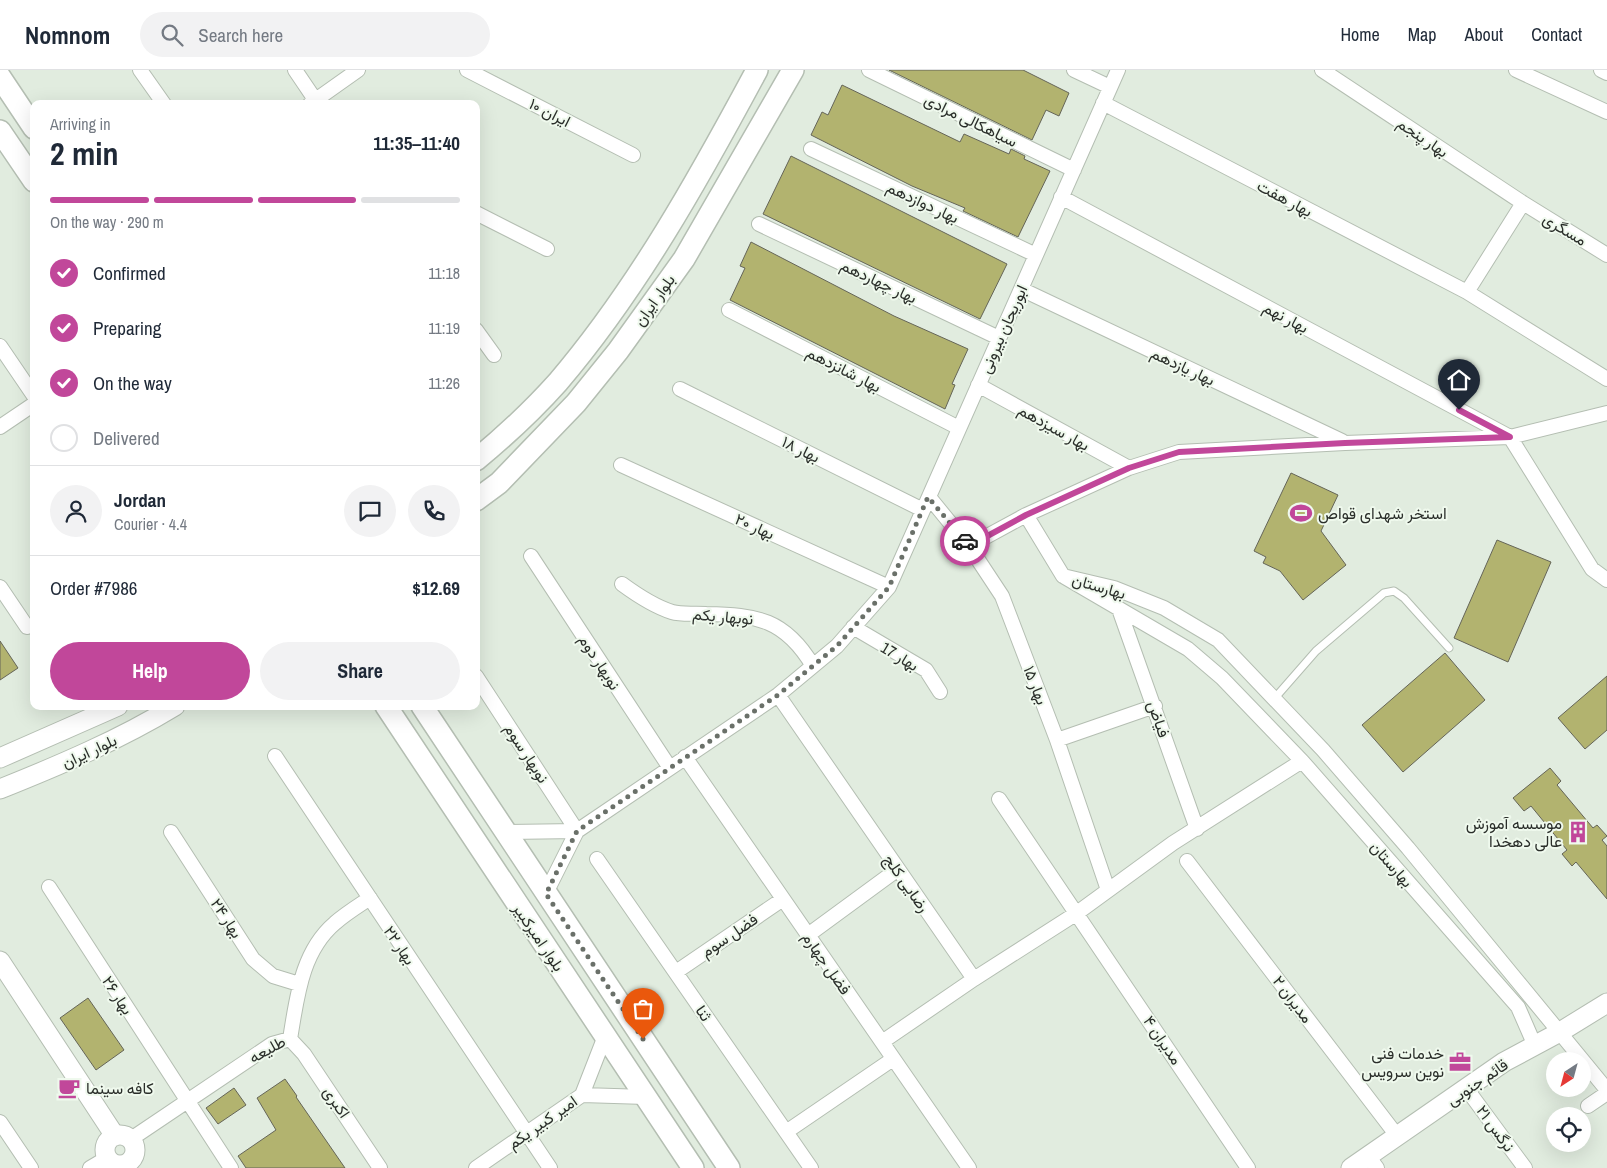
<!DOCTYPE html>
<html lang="en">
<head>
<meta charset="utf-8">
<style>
	:root { --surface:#fff; --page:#f2f2f3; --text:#1f2937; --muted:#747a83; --line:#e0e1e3; --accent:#c1479a }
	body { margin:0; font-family:"Archivo Narrow",Vazirmatn,sans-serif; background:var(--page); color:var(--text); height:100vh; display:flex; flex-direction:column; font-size:19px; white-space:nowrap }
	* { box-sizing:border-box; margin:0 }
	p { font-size:16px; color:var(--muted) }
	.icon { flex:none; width:28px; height:28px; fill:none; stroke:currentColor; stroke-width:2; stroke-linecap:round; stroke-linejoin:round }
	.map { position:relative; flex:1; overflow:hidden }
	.details { position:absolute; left:30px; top:30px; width:450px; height:610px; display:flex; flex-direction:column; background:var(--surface); border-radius:10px; box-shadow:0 5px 20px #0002 }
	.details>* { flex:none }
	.needle { width:32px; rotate:216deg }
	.fabs { position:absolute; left:1546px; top:982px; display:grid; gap:10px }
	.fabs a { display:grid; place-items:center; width:45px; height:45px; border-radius:50%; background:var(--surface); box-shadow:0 5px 20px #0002; font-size:25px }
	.pin { position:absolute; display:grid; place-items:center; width:42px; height:42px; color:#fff; margin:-51px -21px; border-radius:50% 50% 50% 0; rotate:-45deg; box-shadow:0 0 5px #0007 }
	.pin .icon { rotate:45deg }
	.courier { position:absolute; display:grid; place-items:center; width:50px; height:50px; margin:-25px; border:4px solid #c1479a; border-radius:50%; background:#fff; color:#222; box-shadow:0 1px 6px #0007 }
	.head em { font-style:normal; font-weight:800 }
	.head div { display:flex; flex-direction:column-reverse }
	.head { display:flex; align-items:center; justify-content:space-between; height:85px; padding:0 20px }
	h1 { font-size:32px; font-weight:800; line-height:38px }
	.bar { display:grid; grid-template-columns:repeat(4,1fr); gap:8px 5px; align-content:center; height:60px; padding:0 20px }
	.bar i { height:6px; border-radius:4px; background:var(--line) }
	.bar .current { background:var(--accent) }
	.bar p { grid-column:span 4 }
	.line { display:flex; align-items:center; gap:12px; padding:0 20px; border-top:1px solid var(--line) }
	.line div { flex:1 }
	.round { display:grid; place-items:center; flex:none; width:52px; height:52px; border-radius:26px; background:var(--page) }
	ol { padding:0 20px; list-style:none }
	li { display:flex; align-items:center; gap:15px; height:55px }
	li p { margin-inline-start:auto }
	li .icon { padding:5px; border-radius:50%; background:var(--accent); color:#fff; stroke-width:4 }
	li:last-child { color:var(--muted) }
	li i { width:28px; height:28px; border:2px solid var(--line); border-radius:50% }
	.action { display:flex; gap:10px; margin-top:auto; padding:10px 20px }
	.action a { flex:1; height:58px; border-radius:30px; background:var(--accent); color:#fff; font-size:20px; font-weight:800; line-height:58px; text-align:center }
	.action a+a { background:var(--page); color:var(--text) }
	header { display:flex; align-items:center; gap:30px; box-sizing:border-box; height:70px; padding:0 25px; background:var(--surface); border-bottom:1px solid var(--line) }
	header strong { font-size:24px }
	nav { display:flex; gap:28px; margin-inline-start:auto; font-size:18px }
	.search { width:350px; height:45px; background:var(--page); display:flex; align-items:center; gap:12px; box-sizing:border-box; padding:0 18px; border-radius:28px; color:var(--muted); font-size:19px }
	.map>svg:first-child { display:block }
	.building { fill:#b2b36f; stroke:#656558 }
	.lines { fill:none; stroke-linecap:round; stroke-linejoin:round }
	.lane-casing { stroke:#b4beb2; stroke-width:9 }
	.street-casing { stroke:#b4beb2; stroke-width:16 }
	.secondary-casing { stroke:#b4beb2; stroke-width:21 }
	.primary-casing { stroke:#b4beb2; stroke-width:24 }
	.lane { stroke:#fff; stroke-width:7 }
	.street { stroke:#fff; stroke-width:14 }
	.secondary { stroke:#fff; stroke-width:19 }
	.primary { stroke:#fff; stroke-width:21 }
	.done { stroke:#6a7069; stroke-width:5; stroke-dasharray:0 9 }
	.route { stroke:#c1479a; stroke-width:6 }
	.labels { text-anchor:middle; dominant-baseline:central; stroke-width:4; stroke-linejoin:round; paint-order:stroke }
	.street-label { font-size:16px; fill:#2a2e2a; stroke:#eff9ed }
	.poi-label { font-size:16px; fill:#2a2e2a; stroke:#eff9ed; text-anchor:start }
</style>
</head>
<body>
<header>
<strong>Nomnom</strong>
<div class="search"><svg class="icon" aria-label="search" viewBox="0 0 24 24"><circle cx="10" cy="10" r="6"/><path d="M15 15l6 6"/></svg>Search here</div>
<nav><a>Home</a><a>Map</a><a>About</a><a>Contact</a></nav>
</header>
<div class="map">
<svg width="1607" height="1098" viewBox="0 0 1607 1098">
	<rect width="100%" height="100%" fill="#e1ecdf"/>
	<path class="building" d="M889,0H1023L1069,23L1059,46L1046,40L1032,70Z
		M842,15L960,72L964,64L1009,84L1011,79L1025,86L1024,89L1050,101L1018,167L963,141L965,138L912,116L811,65L822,42L828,45Z
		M791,86L1007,194L980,249L763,144Z
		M751,172L894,246L968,279L952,314L955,315L945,339L730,230L745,198L740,196Z
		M1291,403L1338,425L1321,461L1346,495L1303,530L1280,501L1263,493L1266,487L1254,481Z
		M1497,470L1551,492L1508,592L1454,568Z
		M0,571L18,598L0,610Z
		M1445,583L1485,630L1403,702L1362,655Z
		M1607,606V660L1585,679L1558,648Z
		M1550,698L1561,711L1557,715L1593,758L1597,755L1607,766L1602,770L1607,776V829L1576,792L1572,796L1562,784L1567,780L1531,736L1524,741L1513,728Z
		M88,928L124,980L96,1000L60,948Z
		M285,1009L297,1026L296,1027L345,1098H246L238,1086L276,1060L257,1028Z
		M234,1018L246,1035L218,1054L206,1038Z"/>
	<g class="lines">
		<g class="lane-casing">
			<path id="lane" d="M1274,629L1316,581L1384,523L1394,521L1404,528L1449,578"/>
		</g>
		<g class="street-casing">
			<path id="street" d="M140,0L164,34
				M295,0L318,34
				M467,0L633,85
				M869,0L1074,100
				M1074,0L1110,17
				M1322,0L1523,133L1607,185
				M1516,0L1607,42
				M1601,0L1607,3
				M1103,33L1467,222L1607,309
				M310,34L358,0
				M811,79L1036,185
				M1061,127L1510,367L1592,499L1607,510
				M476,143L547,179
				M759,154L999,268
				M1021,219L1342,371
				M1467,222L1523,133
				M729,240L959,358
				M476,260L494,285
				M0,276L34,326
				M978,315L1129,398
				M680,319L923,440
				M0,357L34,334
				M621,395L889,517
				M929,427L969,476L1002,526L1057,670L1108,820
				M1026,445L1063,506L1188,579L1222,608L1302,691L1518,937L1535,976
				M969,476L1026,445L1129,398L1179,382L1345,373L1510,367L1607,343
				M531,486L670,698
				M1063,506L1114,518L1164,538L1218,570L1323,680L1408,778L1607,1020
				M622,514C637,525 653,536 672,542C682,545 695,543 706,544C757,545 785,549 813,596
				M0,517L27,557
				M1119,539L1197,759
				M853,557L926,600L940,622
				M476,606L577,761
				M778,625L974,909L882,972
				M1057,670L1155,636
				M275,686L550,1098
				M685,687L969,1098
				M999,729L1248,1098
				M171,762L253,889L273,906L299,914
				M505,762L577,761
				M597,789L811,1098
				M1187,791L1398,1067
				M49,817L231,1098
				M546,823L577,761L778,625L837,576L889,517L1118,0
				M808,865L898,799
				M676,902L783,829
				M974,909L1077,843L1173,773L1302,691
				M290,969C297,928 301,882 335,853C345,844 358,836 370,828
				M290,969L304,984L380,1098
				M1466,1018L1525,1098
				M582,1025L646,1027
				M1588,1036L1607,1023
				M0,1052L31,1098
				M786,1062L893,989
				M131,1069L272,974L290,969
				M1368,1086L1377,1098
				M90,1098L107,1088
				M476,1098L582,1025L605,966"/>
		</g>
		<g class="secondary-casing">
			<path id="secondary" d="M0,688L118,636
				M0,719C60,695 119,670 175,636
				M0,891L115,1066
				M105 1080a15 15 0 1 1 30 0a15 15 0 1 1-30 0Z
				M1351,1098L1504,992L1560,962L1607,933"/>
		</g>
		<g class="primary-casing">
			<path id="primary" d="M0,7L34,58
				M0,61L34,111
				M476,390C505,366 533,340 558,312C638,218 699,108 757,0
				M476,430L499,413L576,333L618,281L684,189L793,0
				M386,636L693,1098
				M422,636L729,1098"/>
		</g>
		<use href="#lane" class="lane"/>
		<use href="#street" class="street"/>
		<use href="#secondary" class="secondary"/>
		<use href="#primary" class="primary"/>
	</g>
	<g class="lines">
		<path class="done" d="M643,969L546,824L577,761L778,625L837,576L889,517L928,427L965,471"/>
		<path class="route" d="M965,471L969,476L1026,445L1129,398L1179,382L1345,373L1510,367L1459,340"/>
	</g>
	<defs>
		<g id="stadium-bare" transform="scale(1.725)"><path d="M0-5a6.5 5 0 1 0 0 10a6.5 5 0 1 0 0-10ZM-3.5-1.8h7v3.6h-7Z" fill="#c1479a" stroke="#eff9ed" stroke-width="2.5" paint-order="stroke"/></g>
		<g id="building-bare" transform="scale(1.725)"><path d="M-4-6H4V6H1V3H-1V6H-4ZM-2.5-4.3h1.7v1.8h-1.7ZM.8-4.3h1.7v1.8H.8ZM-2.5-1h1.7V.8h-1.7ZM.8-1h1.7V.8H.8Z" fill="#c1479a" stroke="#eff9ed" stroke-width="2.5" paint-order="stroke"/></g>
		<g id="office-bare" transform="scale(1.725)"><path d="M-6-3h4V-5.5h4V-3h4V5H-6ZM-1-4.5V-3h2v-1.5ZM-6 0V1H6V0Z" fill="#c1479a" stroke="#eff9ed" stroke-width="2.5" paint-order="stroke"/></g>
		<g id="cafe-bare" transform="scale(1.725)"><path d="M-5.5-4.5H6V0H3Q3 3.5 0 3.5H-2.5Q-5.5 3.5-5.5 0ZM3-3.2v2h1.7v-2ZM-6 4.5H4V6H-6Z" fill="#c1479a" stroke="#eff9ed" stroke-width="2.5" paint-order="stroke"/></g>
	</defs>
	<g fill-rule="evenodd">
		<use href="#stadium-bare" x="1301" y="443"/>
		<use href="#building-bare" x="1578" y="762"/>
		<use href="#office-bare" x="1460" y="992"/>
		<use href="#cafe-bare" x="69" y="1018"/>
	</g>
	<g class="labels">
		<g class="street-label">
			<text transform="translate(550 42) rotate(27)">ایران ۱۰</text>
			<text transform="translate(971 50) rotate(26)">سیاهکالی مرادی</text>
			<text transform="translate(1423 67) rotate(34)">بهار پنجم</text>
			<text transform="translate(1285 128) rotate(28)">بهار هفت</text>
			<text transform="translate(923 132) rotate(25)">بهار دوازدهم</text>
			<text transform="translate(1565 159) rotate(31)">مسگری</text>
			<text transform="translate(879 211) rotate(25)">بهار چهاردهم</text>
			<text transform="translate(654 230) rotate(-55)">بلوار ایران</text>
			<text transform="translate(1286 247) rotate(28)">بهار نهم</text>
			<text transform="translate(1003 259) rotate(-66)">ابوریحان بیرونی</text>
			<text transform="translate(1183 296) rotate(25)">بهار یازدهم</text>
			<text transform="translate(844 299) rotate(27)">بهار شانزدهم</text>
			<text transform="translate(1054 357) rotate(29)">بهار سیزدهم</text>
			<text transform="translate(801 379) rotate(26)">بهار ۱۸</text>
			<text transform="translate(755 456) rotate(24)">بهار ۲۰</text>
			<text transform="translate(1099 516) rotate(16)">بهارستان</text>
			<text transform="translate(723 546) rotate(5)">نوبهار یکم</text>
			<text transform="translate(900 586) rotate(31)">بهار 17</text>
			<text transform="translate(600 592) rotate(57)">نوبهار دوم</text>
			<text transform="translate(1036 615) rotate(69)">بهار ۱۵</text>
			<text transform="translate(1159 649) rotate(71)">فیاض</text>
			<text transform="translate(89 681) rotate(-25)">بلوار ایران</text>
			<text transform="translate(527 683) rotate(57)">نوبهار سوم</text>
			<text transform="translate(1392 794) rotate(49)">بهارستان</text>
			<text transform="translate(907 813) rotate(55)">رضایی کلج</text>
			<text transform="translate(227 848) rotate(57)">بهار ۲۴</text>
			<text transform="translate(729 865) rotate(-34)">فضل سوم</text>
			<text transform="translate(539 867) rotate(56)">بلوار امیرکبیر</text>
			<text transform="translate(400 875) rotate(56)">بهار ۲۲</text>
			<text transform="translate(827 893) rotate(55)">فضل چهارم</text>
			<text transform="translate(118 925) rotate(57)">بهار ۲۶</text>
			<text transform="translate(1293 929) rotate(53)">مدیران ۲</text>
			<text transform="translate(704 943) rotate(55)">ثنا</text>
			<text transform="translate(1163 970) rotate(56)">مدیران ۴</text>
			<text transform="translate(267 979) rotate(-29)">طلیعه</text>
			<text transform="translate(1477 1012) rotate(-34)">قائم جنوبی</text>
			<text transform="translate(337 1032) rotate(56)">اکبری</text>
			<text transform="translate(542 1052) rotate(-35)">امیر کبیر یکم</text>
			<text transform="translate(1496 1058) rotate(54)">نرگس ۲۱</text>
		</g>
		<g class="poi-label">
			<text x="1318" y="443">استخر شهدای قواص</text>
			<text x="1562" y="753" text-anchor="end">موسسه آموزش<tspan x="1562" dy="18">عالی دهخدا</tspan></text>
			<text x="1444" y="983" text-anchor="end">خدمات فنی<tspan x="1444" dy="18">نوین سرویس</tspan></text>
			<text x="86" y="1018">کافه سینما</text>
		</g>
	</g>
</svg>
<div class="fabs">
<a><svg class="needle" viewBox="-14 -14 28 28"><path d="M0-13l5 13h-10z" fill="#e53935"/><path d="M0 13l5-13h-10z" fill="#747a83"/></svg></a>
<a><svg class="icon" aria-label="locate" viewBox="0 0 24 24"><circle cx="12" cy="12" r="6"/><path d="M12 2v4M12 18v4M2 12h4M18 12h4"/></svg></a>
</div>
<div class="pin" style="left:643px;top:969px;background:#ea580c"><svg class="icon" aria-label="bag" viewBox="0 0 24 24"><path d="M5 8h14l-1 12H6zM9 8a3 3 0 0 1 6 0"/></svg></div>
<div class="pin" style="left:1459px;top:340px;background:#1f2937"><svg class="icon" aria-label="home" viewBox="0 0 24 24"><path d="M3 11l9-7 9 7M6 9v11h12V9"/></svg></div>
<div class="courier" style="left:965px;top:471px"><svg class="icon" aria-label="car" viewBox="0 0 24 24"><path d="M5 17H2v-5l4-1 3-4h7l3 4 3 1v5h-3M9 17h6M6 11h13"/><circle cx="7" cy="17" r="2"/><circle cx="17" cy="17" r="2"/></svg></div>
<section class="details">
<div class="head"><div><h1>2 min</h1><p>Arriving in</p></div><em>11:35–11:40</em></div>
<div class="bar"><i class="current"></i><i class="current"></i><i class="current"></i><i></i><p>On the way · 290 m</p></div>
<ol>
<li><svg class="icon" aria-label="check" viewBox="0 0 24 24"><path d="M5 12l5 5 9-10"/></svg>Confirmed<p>11:18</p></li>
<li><svg class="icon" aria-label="check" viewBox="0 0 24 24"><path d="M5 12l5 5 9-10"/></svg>Preparing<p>11:19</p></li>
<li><svg class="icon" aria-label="check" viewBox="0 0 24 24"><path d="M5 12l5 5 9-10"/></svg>On the way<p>11:26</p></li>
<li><i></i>Delivered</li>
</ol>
<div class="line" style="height:90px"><a class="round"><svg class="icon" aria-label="person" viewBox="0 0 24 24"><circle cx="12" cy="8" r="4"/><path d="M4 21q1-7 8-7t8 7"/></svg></a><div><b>Jordan</b><p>Courier · 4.4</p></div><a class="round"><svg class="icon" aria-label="chat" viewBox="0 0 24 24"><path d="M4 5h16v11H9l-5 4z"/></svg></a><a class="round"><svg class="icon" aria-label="phone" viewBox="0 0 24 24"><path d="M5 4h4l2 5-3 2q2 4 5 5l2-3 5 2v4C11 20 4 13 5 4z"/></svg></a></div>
<div class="line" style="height:65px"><div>Order #7986</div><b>$12.69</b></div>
<div class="action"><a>Help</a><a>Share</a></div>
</section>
</div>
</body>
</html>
